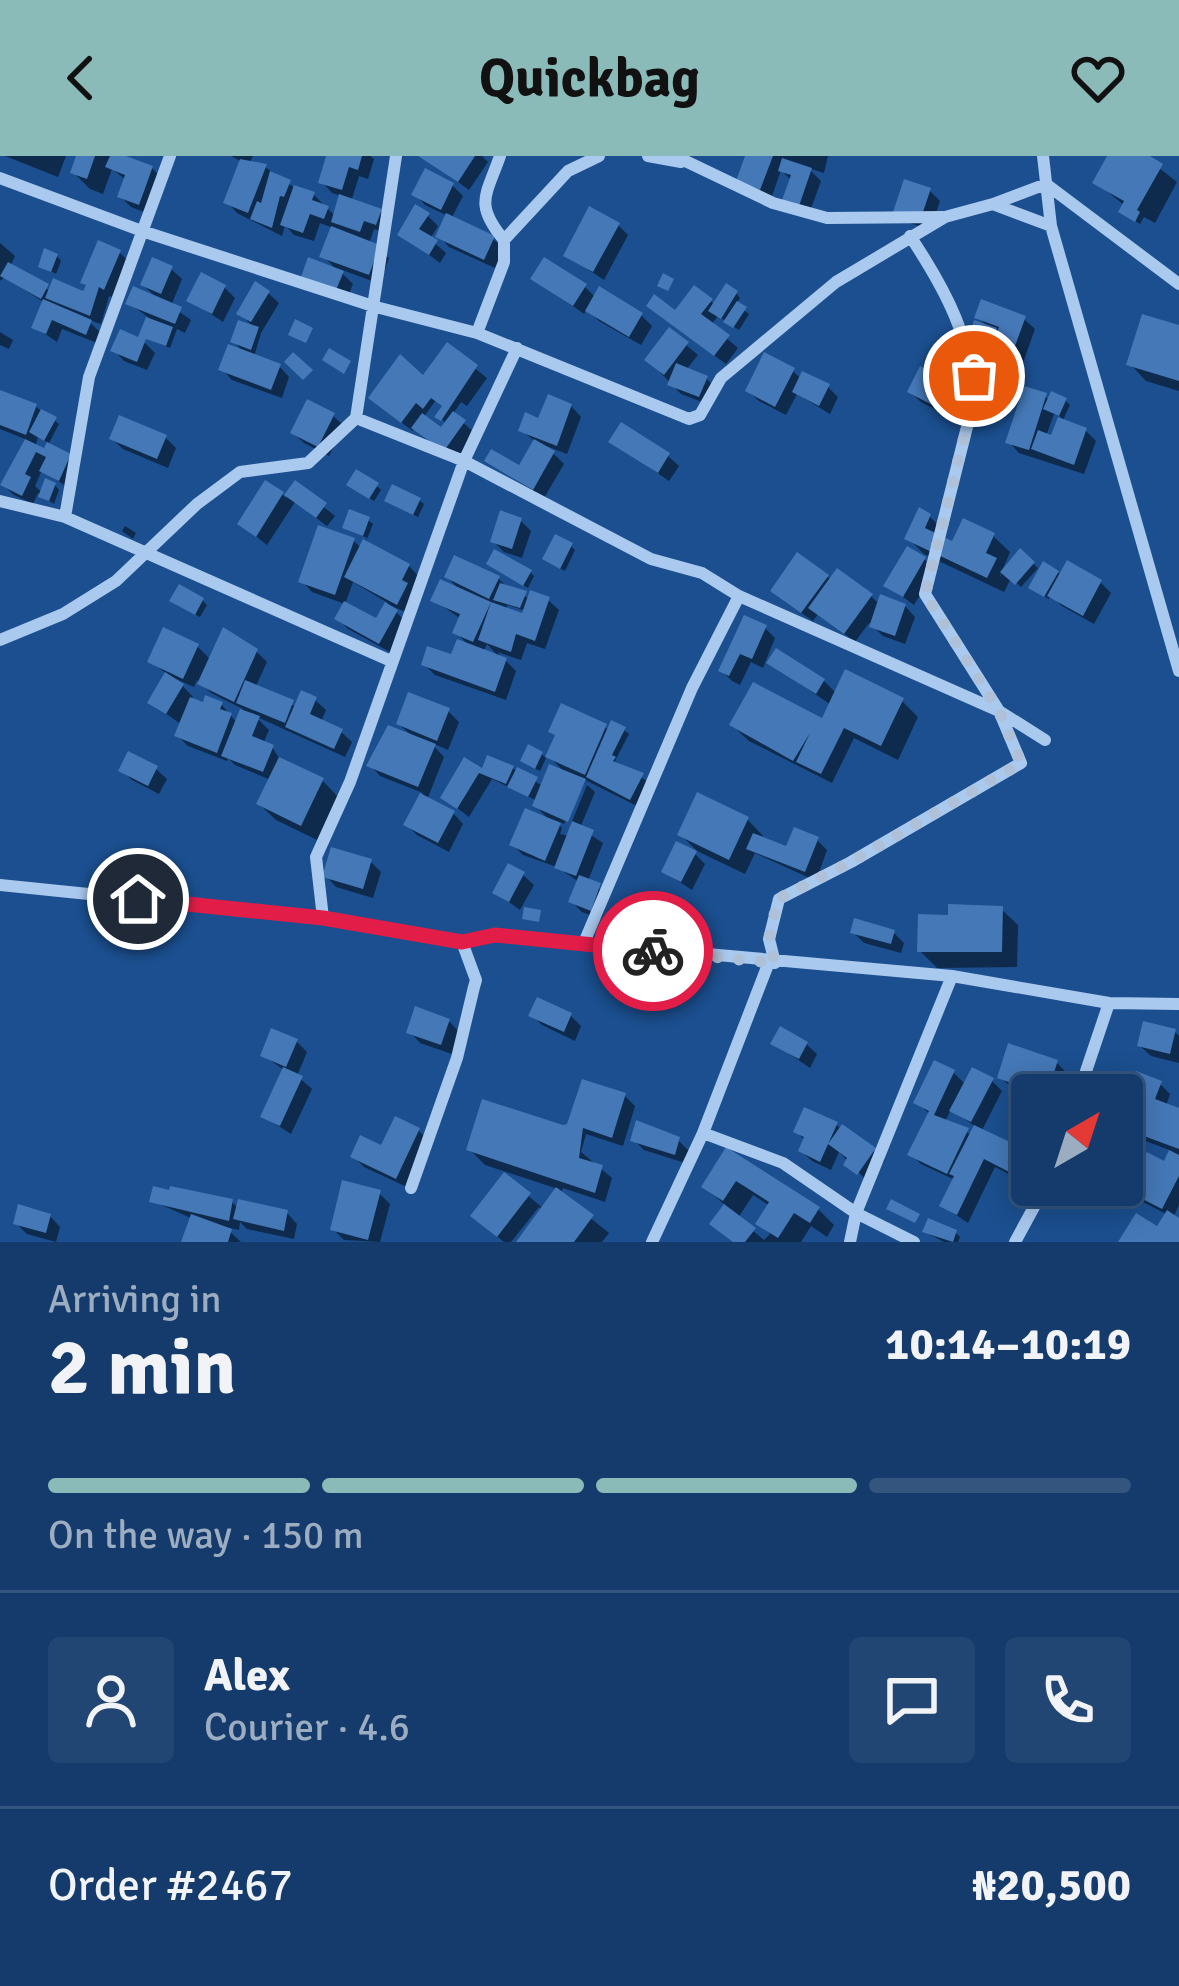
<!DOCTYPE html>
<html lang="en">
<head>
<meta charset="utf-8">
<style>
	:root { --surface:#143b6b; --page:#214673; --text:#f1f3f6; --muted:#9dadc1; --line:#33557e; --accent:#8bbbb9 }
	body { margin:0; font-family:Signika,sans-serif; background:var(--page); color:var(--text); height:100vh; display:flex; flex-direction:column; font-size:45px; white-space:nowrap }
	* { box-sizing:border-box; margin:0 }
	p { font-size:39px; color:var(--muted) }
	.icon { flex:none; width:66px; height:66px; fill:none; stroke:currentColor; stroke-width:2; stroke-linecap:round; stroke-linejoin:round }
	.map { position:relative; height:1086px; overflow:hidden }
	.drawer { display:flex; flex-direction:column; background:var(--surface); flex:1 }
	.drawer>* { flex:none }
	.needle { width:78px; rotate:39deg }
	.fabs { position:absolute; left:1011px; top:918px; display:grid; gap:24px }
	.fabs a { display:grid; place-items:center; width:132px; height:132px; border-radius:12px; background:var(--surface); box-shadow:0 6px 30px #0003,0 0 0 3px var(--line); font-size:60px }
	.pin { position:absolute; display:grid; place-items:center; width:102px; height:102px; color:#fff; margin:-51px; border:6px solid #fff; border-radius:50%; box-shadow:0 3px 12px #0007 }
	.courier { position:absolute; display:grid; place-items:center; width:120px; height:120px; margin:-60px; border:9px solid #e11d48; border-radius:50%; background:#fff; color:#222; box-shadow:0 3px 15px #0007 }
	.headline em { font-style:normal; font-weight:700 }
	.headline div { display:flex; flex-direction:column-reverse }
	.headline { display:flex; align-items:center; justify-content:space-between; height:204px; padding:0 48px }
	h1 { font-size:78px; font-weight:700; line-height:90px }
	.bar { display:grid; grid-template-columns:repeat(4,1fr); gap:18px 12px; align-content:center; height:144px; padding:0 48px }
	.bar i { height:15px; border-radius:9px; background:var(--line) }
	.bar .on { background:var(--accent) }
	.bar p { grid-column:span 4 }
	.line { display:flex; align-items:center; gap:30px; padding:0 48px; border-top:3px solid var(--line) }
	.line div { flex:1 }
	.round { display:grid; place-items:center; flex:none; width:126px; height:126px; border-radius:12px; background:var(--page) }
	header { display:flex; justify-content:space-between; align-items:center; height:156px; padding:0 48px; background:var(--accent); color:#111; font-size:54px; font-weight:700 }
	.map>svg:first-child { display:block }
	.shadow { fill:#0007; fill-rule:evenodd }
	.building { fill:#4478b7 }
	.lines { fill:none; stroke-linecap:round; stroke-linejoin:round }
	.minor { stroke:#a9c9ee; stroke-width:12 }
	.done { stroke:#afc1d8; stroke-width:12; stroke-dasharray:0 21.6 }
	.route { stroke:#e11d48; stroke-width:15 }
</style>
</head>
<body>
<header><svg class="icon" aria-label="back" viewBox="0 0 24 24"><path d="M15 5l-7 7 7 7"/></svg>Quickbag<svg class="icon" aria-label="heart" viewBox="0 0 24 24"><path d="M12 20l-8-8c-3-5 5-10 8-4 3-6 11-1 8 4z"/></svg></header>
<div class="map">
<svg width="1179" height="1086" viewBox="0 0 1179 1086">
	<rect width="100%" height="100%" fill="#1b4f8f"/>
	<path class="shadow" d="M5,0H66L58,21Z
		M79,0H118L152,12L162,23L149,58L131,51L120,40L126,24L112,13L103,38L90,33L73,16Z
		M231,0H253L249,8L265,11L296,33L313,38L335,60L342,40L332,37L322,26L342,0H370L374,3L368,23L359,20L351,46L380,55L391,66L387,77L374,73L369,88L389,102L380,128L337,112L353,128L347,143L315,130L339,116L323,100L333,72L320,67L314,85L294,79L285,69L282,80L237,57L227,46L242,6Z
		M422,0H482L488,6L469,34Z
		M747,0H828L824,17L808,12L821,25L809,58L796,54L792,25L781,14L771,43L750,35Z
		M1111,0H1144L1177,26L1155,67L1144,61L1140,68L1127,60L1125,50L1096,26Z
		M452,29L463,40L451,63L493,83L504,93L495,112L449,91L439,80L448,60L425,49L415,38Z
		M929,34L940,45L930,74L907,66Z
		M428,60L438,70L430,83L446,97L440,107L401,78Z
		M618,69L628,79L604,124L566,99Z
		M0,87L15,100L10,111L50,135L85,139L120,97L130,107L115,142L109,140L101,168L86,163L101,177L97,187L62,173L57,186L35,171L45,147L5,121L0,125Z
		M57,100L61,105L56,118L41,110Z
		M171,113L182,123L171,150L191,164L185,177L177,173L170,192L142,179L149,162L129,147L159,144L143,129Z
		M534,122L585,131L596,142L641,159L652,170L641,189L599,165L587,153L584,158Z
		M225,132L235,142L223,166L190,144Z
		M268,137L279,147L261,177L254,201L279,210L289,221L282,242L232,224L222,213L246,198L234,186L255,173L240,157Z
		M736,137L740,142L736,148L749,158L739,174L718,160L711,169L738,192L726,208L660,160L676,158L711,145L715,150Z
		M978,161L1024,163L1035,173L1023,207L1006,200L996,188L973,177L990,173Z
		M1179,172V235L1146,225L1130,208Z
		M669,175L698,199L686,214L706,222L716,233L710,249L681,238L658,214Z
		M0,176L13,184L9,193L0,189Z
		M144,186L155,197L147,214L124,205L114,194Z
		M447,190L487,222L467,250L461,246L453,258L475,277L456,303L415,272L413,275L382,252L423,223ZM436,244L445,251L438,260L447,268L441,275L423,262Z
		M793,215L801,223L828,231L838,241L830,258L797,238L786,259L759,245L748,235Z
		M965,235L975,246L965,268L921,246L910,236Z
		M0,238L35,250L59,268L49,287L38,281L35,291L70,301L80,311L70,333L42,314L35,330L43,338L55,329L59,334L54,348L38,337L33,348L14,339L3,329L25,283L0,273Z
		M1045,240L1050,245L1065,244L1070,249L1062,266L1086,275L1096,285L1084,318L1019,297L1009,286ZM1054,258L1061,261L1053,283L1046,280Z
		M571,250L581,261L567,298L546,290L564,308L544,342L488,305L520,313L536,286L521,274Z
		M333,260L344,270L329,300L304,287L293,277Z
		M165,281L176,292L168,312L123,293L112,283Z
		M612,285L668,300L679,310L669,325Z
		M295,328L335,360L327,370L295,346L267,389L241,368L282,338L286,342Z
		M377,330L381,334L374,345L354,333Z
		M419,344L424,348L418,361L387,345Z
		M929,360L946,376L943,384L953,389L993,380L1010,396L1000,420L1020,397L1038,412L1021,431L1011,422L1004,436L924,398L908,382Z
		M368,364L373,368L365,388L409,410L419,421L408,457L389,449L407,467L390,496L348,473L338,463L377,466L388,447L353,426L345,448L312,436L302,425L353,384L362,393L367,382L345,371Z
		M520,364L531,375L522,402L504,396L493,385Z
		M125,370L136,377L133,383L122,375Z
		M571,390L575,394L565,415L550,407Z
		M924,403L935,414L914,449L887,429Z
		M494,411L530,416L534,420L528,432Z
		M1058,417L1100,426L1111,437L1094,468L1062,450L1051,440L1049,443L1036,436Z
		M447,421L498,422L509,433L530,443L548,444L559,454L545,493L527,487L521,504L497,496L516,515L506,544L435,519L424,508L453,502L471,492L456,476L461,463L434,444L461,435ZM507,449L526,455L524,461L506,453ZM487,488L500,502L483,496Z
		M827,421L871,440L880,449L905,450L915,461L905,488L883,480L869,467L855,486L818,458L813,465L784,445Z
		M202,444L207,449L200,461L177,449Z
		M765,472L775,482L763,512L751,506L740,529L732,525L722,515Z
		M198,491L211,504L257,496L267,506L255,532L297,551L315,544L326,554L321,566L341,576L352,586L345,601L255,560L269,574L263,588L272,591L281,605L322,624L338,641L317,684L276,664L259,648L271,624L235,609L228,602L227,605L188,590L178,580L182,569L150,546L167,518L150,505ZM176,523L194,531L197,524L211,537L243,553L237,567L222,549L191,544L193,541Z
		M770,507L824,525L837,538L902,545L918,561L898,604L854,582L832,627L749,585L732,569L836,572L831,549Z
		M448,555L459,566L448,594L430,586L444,601L427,644L453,657L463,668L449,696L417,679L406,668L423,637L380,620L370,609L414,582L399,568Z
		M605,571L609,575L624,574L629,578L615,605L653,629L641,652L583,623L585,626L564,668L554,664L562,672L560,678L570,680L573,672L570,670L587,629L595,636L580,672L603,687L588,725L610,740L601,763L582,756L572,746L579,726L557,711L523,699L513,689L551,666L535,649L537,645L492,623L469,661L444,642L480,614L512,612L543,630L566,618L549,600Z
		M541,598L546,602L540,615L528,609Z
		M156,613L167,623L159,638L132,624L121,614Z
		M747,663L763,680L762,683L788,694L817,684L827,694L816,725L755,697L745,718L697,695L681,679Z
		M695,698L705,708L692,734L665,716Z
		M371,706L381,716L373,742L336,731L326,720Z
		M523,719L534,729L520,754L495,736Z
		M1001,753L1018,769L1017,811L937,812L920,795L951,763Z
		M853,776H893L904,787L901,797L864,787Z
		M532,859L571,860L581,870L575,885L542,869Z
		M449,865L459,876L452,898L420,887L410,876Z
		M1174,875L1179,880V907L1151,900L1140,890Z
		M296,885L307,896L297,920L312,933L291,978L263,960L284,914L263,899Z
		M774,887L806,888L817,898L810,912Z
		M1057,907L1067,917L1060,939H1033L1011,931L1000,921Z
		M953,916L966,929L992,925L1002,935L981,976L1032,1002L1030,1029L995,1011L968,1067L943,1050L955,1024L921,1008L911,998L930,958L917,947ZM951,953L976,971L972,979L945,966Z
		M1160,928L1170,938L1166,950L1179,955V1049L1173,1062L1179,1066V1086H1121L1158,1074L1168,1059L1141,1045L1131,1035L1165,1009L1172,995L1122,976V939H1109Z
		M625,940L635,950L623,990L586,978L581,996L612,1022L605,1046L563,1032L561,1038L609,1077L602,1086H523L543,1054L539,1051L511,1086H504L484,1070L504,1020L544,1053L558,1033L485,1009L469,993L561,972Z
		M836,969L885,1004L869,1027L839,996L831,1014L812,1005L801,995L806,985L796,975Z
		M418,974L429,985L407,1031L364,1011L353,1000L383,993Z
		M634,984H678L689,995L685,1007L644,994Z
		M727,995L818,1053L834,1069L827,1081L811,1070L801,1086H734L726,1050L705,1031ZM753,1039L770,1050L759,1067L770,1078L764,1084L738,1062Z
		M379,1037L390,1048L380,1086L344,1084L333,1073Z
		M153,1045L232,1046L239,1053L287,1057L297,1068L294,1083L247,1073L240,1066L239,1074L225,1071L241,1086H184L193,1063Z
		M50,1060L60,1071L56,1086L27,1078L16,1067Z
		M925,1076L956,1077L960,1081L958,1086H944Z"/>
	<path class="building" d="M76,0H95L87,23L70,17Z
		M110,0H126L153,10L139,49L117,41L125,19L105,11Z
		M326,0H362L358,14L349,11L342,34L318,27Z
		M418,0H475L458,26Z
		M745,0H773L760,34L736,25Z
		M1107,0H1150L1163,8L1137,54L1140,56L1135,66L1118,56L1124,45L1092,27Z
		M782,2L812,12L799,50L782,44L791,19L778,15Z
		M240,3L267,8L248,57L223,47Z
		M425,12L454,27L441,54L411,39Z
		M270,15L291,24L284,41L280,40L272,72L250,63L257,45L261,47Z
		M904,23L931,32L920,65L893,56Z
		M294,29L315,36L312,44L329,50L324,63L310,58L303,77L280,69Z
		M339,38L382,53L376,69L364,65L360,76L331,66Z
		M415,48L430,57L419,73L438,84L429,99L397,79Z
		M589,50L620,67L593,116L563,100Z
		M446,57L495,80L484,104L435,81Z
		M331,70L380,89L369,119L319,101Z
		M98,84L121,94L104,134L99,131L90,160L45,142L53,122L83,135L86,129L80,127Z
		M44,92L58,98L51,116L38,111Z
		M152,101L173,110L161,138L140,129Z
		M308,101L344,115L336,134L301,121Z
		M544,101L587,128L573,150L530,123Z
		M8,106L49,128L41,143L0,120Z
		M201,116L226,129L212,158L186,145Z
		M663,117L674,123L668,135L657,130Z
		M255,125L270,135L251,166L236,158Z
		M726,127L738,135L721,163L708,155Z
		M694,129L713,143L701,158L730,179L714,200L646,150L654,138L675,154Z
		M133,130L182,151L175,168L125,148Z
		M599,130L643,157L629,181L585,155Z
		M43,143L92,164L86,179L52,164L46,178L31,172Z
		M981,143L1026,160L1012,198L992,191L999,171L974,162Z
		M737,145L747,151L733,172L723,166Z
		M1142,158L1179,169V225L1126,209Z
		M146,161L173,171L166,190L146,183L137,206L110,195L120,173L138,181Z
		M295,163L313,172L306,187L288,179Z
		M238,164L259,171L251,194L230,186Z
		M974,164L997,172L992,186L970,178Z
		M669,171L689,186L664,219L644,204Z
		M447,186L478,209L441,265L434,261L442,250L431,242L423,253L416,247L401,267L368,242L400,198L423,219Z
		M228,188L281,208L271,234L218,214Z
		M329,192L351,205L344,218L322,204Z
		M293,196L313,214L303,224L284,206Z
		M764,196L795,212L775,251L745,235Z
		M946,199L973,213L966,227L939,214Z
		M676,207L708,220L699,241L667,229Z
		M920,210L967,233L954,260L907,236Z
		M802,215L830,228L819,250L792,236Z
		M1024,230L1047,237L1029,294L1005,287Z
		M0,234L37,248L26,279L0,269Z
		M1051,235L1067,242L1059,260L1043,253Z
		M548,238L572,248L557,290L518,275L525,256L538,262Z
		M307,243L335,257L318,291L290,277Z
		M41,253L57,261L44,285L29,276Z
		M453,255L466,264L444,295L411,272L422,257L441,271Z
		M119,259L167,279L157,303L109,283Z
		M1058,261L1087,272L1074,309L1031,293L1038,274L1051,279Z
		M621,266L670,297L658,317L608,286Z
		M25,283L44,292L47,286L71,298L59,325L39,315L46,301L36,296L25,318L31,321L22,340L0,329Z
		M534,283L555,295L533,334L484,305L491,293L519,309Z
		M356,313L379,327L369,343L346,329Z
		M45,322L56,327L49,345L38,341Z
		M265,324L284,336L256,381L237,368Z
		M295,324L327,347L316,362L284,339Z
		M392,328L421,342L413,359L384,345Z
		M919,351L931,358L925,372L952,385L963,362L995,377L986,397L997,402L987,422L904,383Z
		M349,353L370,361L363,380L342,372Z
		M500,354L522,362L512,393L490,386Z
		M318,369L355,382L335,439L298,426Z
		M555,378L573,387L560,413L542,403Z
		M363,383L410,408L402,424L408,427L397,449L344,421Z
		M907,390L926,401L903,441L883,430Z
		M1020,392L1035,406L1015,429L1000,416Z
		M494,393L532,414L523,430L486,408Z
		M797,396L829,419L801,457L770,435Z
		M454,399L500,420L489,443L444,421Z
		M1067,404L1102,424L1083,460L1047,440Z
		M1043,405L1059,415L1044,441L1028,432Z
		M837,412L873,438L844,478L808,452Z
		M440,423L491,446L473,486L452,477L460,458L430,445Z
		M500,427L527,435L520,452L493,444Z
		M179,428L204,442L195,459L169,445Z
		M530,434L550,441L535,485L516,478L511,496L478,484L491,446L522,457Z
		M880,438L906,448L895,480L869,471Z
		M344,445L376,462L385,446L398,454L379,488L334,463Z
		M744,459L767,469L752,503L740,498L729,520L718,515Z
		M163,471L199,488L183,523L147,506Z
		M223,471L258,493L234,546L197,528Z
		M457,483L507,502L495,536L421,509L427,490L451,498Z
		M776,492L825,523L816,538L766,507Z
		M845,513L904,542L881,590L844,572L821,618L796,606L810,577L793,605L729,569L753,526L822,562Z
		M165,516L184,528L166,558L147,547Z
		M245,524L294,544L285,567L236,547Z
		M301,534L317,541L310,558L343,573L334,593L285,571Z
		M408,536L450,552L437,585L396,568Z
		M205,539L223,546L220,553L232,557L217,597L174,580L190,541L203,546Z
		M561,547L607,568L585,619L545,601L555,579L548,576Z
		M240,553L260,560L252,580L274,589L263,616L221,600Z
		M611,564L626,571L612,599L616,601L613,605L644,617L630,644L586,621Z
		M388,569L436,588L418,631L366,610Z
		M528,588L543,596L535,613L520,605Z
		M128,595L158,610L148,630L118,615Z
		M487,599L514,610L506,628L479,617L457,653L440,642L464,601L482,612Z
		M279,601L324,622L301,670L256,648Z
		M549,608L586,623L568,666L532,650Z
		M517,611L538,621L528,641L507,631Z
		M697,636L749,661L729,704L677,679Z
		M420,637L455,655L438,687L403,669Z
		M525,652L561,667L545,705L509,689Z
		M572,665L594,674L576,720L554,712Z
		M794,671L819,681L805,716L746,693L753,677L786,690Z
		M676,685L697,695L681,726L661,716Z
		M331,691L372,703L363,733L322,721Z
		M508,707L525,716L509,746L492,737Z
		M579,719L601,727L591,755L568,746Z
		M948,748L1003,750L1002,796H917L918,758L948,759Z
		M524,751L541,754L539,766L522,763Z
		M854,762L895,774L891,788L850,777Z
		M537,841L572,857L564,876L528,860Z
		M415,850L450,863L441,889L406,877Z
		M1143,865L1176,873L1170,898L1137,890Z
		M780,870L808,886L799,903L770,888Z
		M271,872L298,883L286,911L260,900Z
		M1008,887L1058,904L1047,939L997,922Z
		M934,904L955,914L934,959L969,972L947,1018L907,999L929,955L913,947Z
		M283,911L303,920L280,970L260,961Z
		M972,911L994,922L971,966L949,955Z
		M1136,915L1162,925L1155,943L1179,952V993L1122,972V939H1106L1111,927L1118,930L1122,919L1133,924Z
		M582,923L626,937L612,982L583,972L579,1002L603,1009L595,1037L466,994L482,943L563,969L567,968Z
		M1023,940L1032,941V956L1020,954Z
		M804,951L838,966L820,1006L798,995L804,981L793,976Z
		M395,960L420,972L396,1023L350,1001L360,979L381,989Z
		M636,964L680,981L675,999L630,985Z
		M842,968L876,992L857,1019L843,1009L847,1002L828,988Z
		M974,969L1031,996L1019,1021L984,1003L957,1059L939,1050L954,1020L949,1018Z
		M726,991L820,1051L810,1067L794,1057L778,1082L755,1068L769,1046L736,1025L723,1045L701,1031Z
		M1169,994L1179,999V1020L1162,1053L1127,1035L1147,996L1164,1005Z
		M504,1016L531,1037L497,1081L470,1060Z
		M342,1024L381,1034L368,1084L330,1074Z
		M153,1030L169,1034L170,1030L233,1043L229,1065L149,1046Z
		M556,1031L594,1059L574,1086H516Z
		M238,1043L288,1054L284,1075L233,1063Z
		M891,1043L920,1058L915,1067L886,1053Z
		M18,1048L51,1058L46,1077L13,1068Z
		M724,1048L756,1072L745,1086H733L709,1068Z
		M1167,1054L1179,1062V1086H1118L1136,1057L1157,1070Z
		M191,1058L232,1073L228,1086H181Z
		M928,1062L957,1074L953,1086L922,1076Z"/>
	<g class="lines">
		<path class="minor" d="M648,0L681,6
			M675,0L773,47L827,62L943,61
			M1043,0L1051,70L1179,515
			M0,22L142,75L376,151L477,177L689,263L700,259L721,222L836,126L945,61L993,48L1046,28L1179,128
			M995,49L1051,70
			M504,84L568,15L599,0
			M477,177L504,106V84C474,48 486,40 500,0
			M356,262L464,305L517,192
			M0,345L65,361L391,505
			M65,361L89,221L170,0
			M0,484L63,458L116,425L197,348L240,316L308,307L356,262L396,0
			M0,729L323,762L462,786L495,779L952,820L1109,847L1179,848
			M323,762L316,701L350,626L464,305L651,403L702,417L739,440L999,555L1045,584
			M583,789L692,532L739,440
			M769,806L703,977L783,1007L856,1057L850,1086
			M775,807L769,783L779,743L851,706L1021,607L999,555L925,438L972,251C976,188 944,131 910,80
			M1078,939L1109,847
			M411,1032L457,902L474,831L476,824L462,786
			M652,1086L703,977
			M914,1086L856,1057L952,820
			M1015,1086L1046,1029"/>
	</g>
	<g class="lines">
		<path class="done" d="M653,795L775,807L769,783L778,743L851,706L1021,607L999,555L925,438L972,250L974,220"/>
		<path class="route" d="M138,743L323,762L462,786L495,779L653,795"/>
	</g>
</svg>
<div class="fabs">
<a><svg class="needle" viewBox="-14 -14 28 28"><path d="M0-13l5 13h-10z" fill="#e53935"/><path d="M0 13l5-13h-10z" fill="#9dadc1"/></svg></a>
</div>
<div class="pin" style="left:974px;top:220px;background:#ea580c"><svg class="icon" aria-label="bag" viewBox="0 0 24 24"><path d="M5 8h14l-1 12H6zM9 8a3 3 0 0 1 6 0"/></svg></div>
<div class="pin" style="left:138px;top:743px;background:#1f2937"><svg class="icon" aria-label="home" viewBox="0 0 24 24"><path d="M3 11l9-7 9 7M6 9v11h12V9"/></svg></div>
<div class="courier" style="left:653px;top:795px"><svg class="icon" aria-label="bike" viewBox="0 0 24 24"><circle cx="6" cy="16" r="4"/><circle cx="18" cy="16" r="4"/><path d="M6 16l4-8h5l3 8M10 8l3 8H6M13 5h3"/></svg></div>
</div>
<section class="drawer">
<div class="headline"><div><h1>2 min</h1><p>Arriving in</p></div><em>10:14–10:19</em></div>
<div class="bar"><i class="on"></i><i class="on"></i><i class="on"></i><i></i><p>On the way · 150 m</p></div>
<div class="line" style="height:216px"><a class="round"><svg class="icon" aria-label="person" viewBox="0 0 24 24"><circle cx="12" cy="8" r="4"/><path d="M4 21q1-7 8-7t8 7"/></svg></a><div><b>Alex</b><p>Courier · 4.6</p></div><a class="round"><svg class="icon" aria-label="chat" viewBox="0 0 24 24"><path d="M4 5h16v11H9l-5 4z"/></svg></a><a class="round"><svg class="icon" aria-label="phone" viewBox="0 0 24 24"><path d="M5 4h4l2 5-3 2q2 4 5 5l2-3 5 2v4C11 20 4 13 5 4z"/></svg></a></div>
<div class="line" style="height:156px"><div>Order #2467</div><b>₦20,500</b></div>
</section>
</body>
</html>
